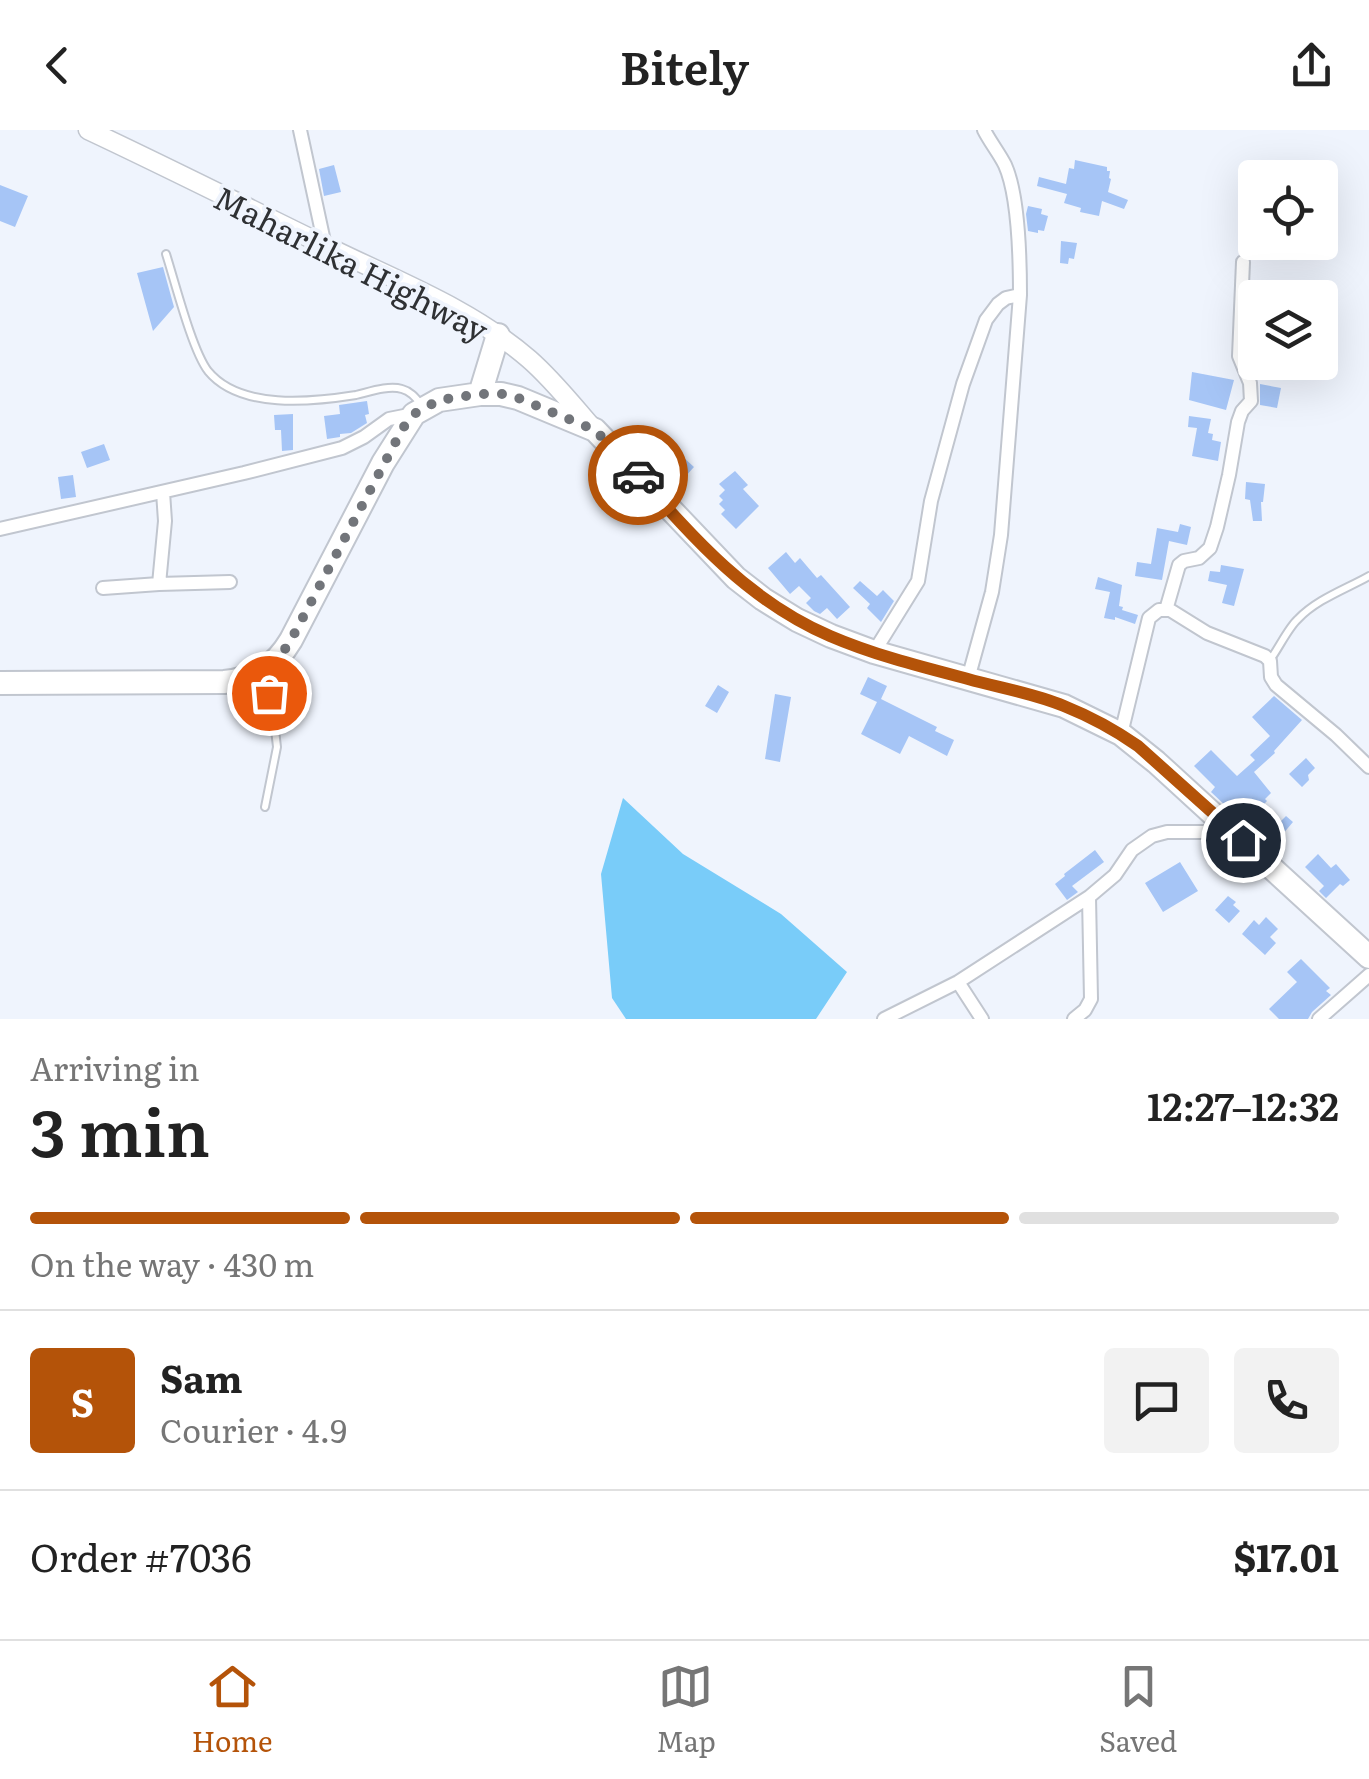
<!DOCTYPE html>
<html lang="en">
<head>
<meta charset="utf-8">
<style>
	:root { --surface:#fff; --page:#f2f2f2; --text:#222; --muted:#767676; --line:#e0e0e0; --accent:#b45309 }
	body { margin:0; font-family:Literata,serif; background:var(--page); color:var(--text); height:100vh; display:flex; flex-direction:column; font-size:38px; white-space:nowrap }
	* { box-sizing:border-box; margin:0 }
	p { font-size:32px; color:var(--muted) }
	.icon { flex:none; width:55px; height:55px; fill:none; stroke:currentColor; stroke-width:2; stroke-linecap:round; stroke-linejoin:round }
	.map { position:relative; height:889px; overflow:hidden }
	.side { display:flex; flex-direction:column; background:var(--surface); flex:1 }
	.side>* { flex:none }
	.buttons { position:absolute; left:1238px; top:30px; display:grid; gap:20px }
	.buttons a { display:grid; place-items:center; width:100px; height:100px; border-radius:10px; background:var(--surface); box-shadow:0 10px 40px #0002; font-size:50px }
	.pin { position:absolute; display:grid; place-items:center; width:85px; height:85px; color:#fff; margin:-42px; border:5px solid #fff; border-radius:50%; box-shadow:0 2px 10px #0007 }
	.courier { position:absolute; display:grid; place-items:center; width:100px; height:100px; margin:-50px; border:8px solid #b45309; border-radius:50%; background:#fff; color:#222; box-shadow:0 2px 12px #0007 }
	.summary em { font-style:normal; font-weight:600 }
	.summary div { display:flex; flex-direction:column-reverse }
	.summary { display:flex; align-items:center; justify-content:space-between; height:170px; padding:0 30px }
	h1 { font-size:65px; font-weight:600; line-height:75px }
	.bar { display:grid; grid-template-columns:repeat(4,1fr); gap:15px 10px; align-content:center; height:120px; padding:0 30px }
	.bar i { height:12px; border-radius:8px; background:var(--line) }
	.bar .active { background:var(--accent) }
	.bar p { grid-column:span 4 }
	.line { display:flex; align-items:center; gap:25px; padding:0 30px; border-top:2px solid var(--line) }
	.line div { flex:1 }
	.round { display:grid; place-items:center; flex:none; width:105px; height:105px; border-radius:10px; background:var(--page) }
	header { display:flex; justify-content:space-between; align-items:center; height:130px; padding:0 30px; background:var(--surface); font-size:45px; font-weight:600 }
	.tab-bar { display:flex; justify-content:space-around; align-items:center; height:140px; border-top:2px solid var(--line); background:var(--surface); font-size:28px; color:var(--muted) }
	.tab-bar a { display:grid; justify-items:center; gap:5px }
	.tab-bar .active { color:var(--accent) }
	.map>svg:first-child { display:block }
	.water { fill:#79ccf9 }
	.building { fill:#a6c5f6 }
	.lines { fill:none; stroke-linecap:round; stroke-linejoin:round }
	.lane-casing { stroke:#c1c6cf; stroke-width:10 }
	.street-casing { stroke:#c1c6cf; stroke-width:16 }
	.secondary-casing { stroke:#c1c6cf; stroke-width:21 }
	.highway-casing { stroke:#c1c6cf; stroke-width:26 }
	.lane { stroke:#fff; stroke-width:6 }
	.street { stroke:#fff; stroke-width:12 }
	.secondary { stroke:#fff; stroke-width:18 }
	.highway { stroke:#fff; stroke-width:22 }
	.done { stroke:#72757a; stroke-width:10; stroke-dasharray:0 18 }
	.route { stroke:#b45309; stroke-width:12 }
	.labels { text-anchor:middle; dominant-baseline:central; stroke-width:8; stroke-linejoin:round; paint-order:stroke }
	.street-label { font-size:32px; fill:#2f3134; stroke:#eff4fd }
</style>
</head>
<body>
<header><svg class="icon" aria-label="back" viewBox="0 0 24 24"><path d="M15 5l-7 7 7 7"/></svg>Bitely<svg class="icon" aria-label="share" viewBox="0 0 24 24"><path d="M12 15V3M7 8l5-5 5 5M5 13v7h14v-7"/></svg></header>
<div class="map">
<svg width="1369" height="889" viewBox="0 0 1369 889">
	<rect width="100%" height="100%" fill="#eff4fd"/>
	<path class="water" d="M623,668L683,724L781,784L847,842L816,889H626L612,868L601,744Z"/>
	<path class="building" d="M1075,30L1107,37V41H1110L1109,48L1111,49L1108,62L1128,70L1124,79L1102,71L1099,86L1080,82L1081,78L1064,73L1067,64L1037,56L1039,47L1066,54L1069,38L1074,39Z
		M334,35L341,62L324,66L319,39Z
		M0,55L28,66L15,97L0,91Z
		M1028,76L1042,79L1041,84L1048,86L1044,101L1038,100V103L1028,101L1026,84Z
		M1061,111L1077,113L1074,129L1069,128L1068,134L1060,133Z
		M163,137L174,177L153,201L137,143Z
		M1192,242L1234,250L1226,280L1189,270Z
		M1260,254L1281,258L1277,278L1260,275Z
		M367,271L369,284L365,285L367,293L351,303L340,304V307L327,309L324,286L340,284L339,275Z
		M293,284V320L282,321L281,300H275L274,285Z
		M1189,286L1211,289L1208,303L1213,304L1212,310L1221,312L1218,331L1192,326L1197,298L1188,297Z
		M658,304L694,337L674,359L657,343L661,338L645,322Z
		M104,314L110,330L87,338L81,322Z
		M735,341L748,355L743,359L759,376L736,399L721,384L725,380L719,374L723,370L719,366L725,360L719,354Z
		M73,345L76,367L61,369L58,347Z
		M1246,352L1265,354L1263,372H1261L1262,391H1253L1250,370L1245,369Z
		M1180,394L1191,397L1187,415L1169,411L1162,450L1135,446L1137,432L1151,434L1157,398L1178,402Z
		M786,422L795,433L800,428L817,448L821,445L850,477L837,489L827,478L820,484L814,481L806,473L811,468L799,456L790,464L768,438Z
		M1221,435L1244,439L1234,476L1222,473L1227,455L1208,451L1210,441L1220,442Z
		M1098,447L1122,455L1119,476L1123,477L1122,480L1138,485L1135,494L1115,487V490L1104,488L1110,462L1095,459Z
		M860,451L877,466L883,460L894,471L881,492L867,478L870,474L853,458Z
		M868,547L887,556L881,569L937,597L935,601L954,610L947,626L909,606L900,624L861,604L877,572L860,564Z
		M718,555L729,562L717,583L705,576Z
		M775,564L791,567L780,632L765,629Z
		M1274,566L1302,590L1274,621L1275,623L1254,642L1271,663L1265,669L1267,671L1258,680L1256,678L1244,693L1211,662L1215,657L1194,636L1211,620L1237,646L1255,630L1250,625L1270,606L1252,587Z
		M1306,628L1315,638L1308,645L1309,650L1302,657L1289,644Z
		M1286,686L1293,692L1276,712L1265,701L1276,689L1279,693Z
		M1095,720L1104,732L1072,756L1078,762L1067,770L1055,754L1065,746L1064,744Z
		M1318,724L1331,738L1336,734L1350,750L1343,756L1340,754L1326,768L1319,761L1324,756L1305,737Z
		M1180,732L1198,761L1163,782L1145,753Z
		M1228,766L1236,772L1233,775L1240,781L1229,793L1215,780Z
		M1266,787L1278,799L1270,807L1276,813L1265,825L1242,804L1254,790L1259,795Z
		M1301,829L1330,858L1326,861L1331,865L1312,882L1308,889H1279L1269,879L1297,852L1287,842Z"/>
	<g class="lines">
		<g class="lane-casing">
			<path id="lane" d="M166,124C175,152 192,220 208,241C240,280 312,272 356,265C369,262 388,255 402,259C410,261 415,267 420,273
				M1270,530C1279,518 1288,498 1298,489C1317,469 1346,459 1369,446
				M265,546L272,574L277,617L265,677"/>
		</g>
		<g class="street-casing">
			<path id="street" d="M300,0L325,116
				M0,399L244,343L342,318L364,307L389,289L414,284
				M159,454L165,391L163,362
				M103,458L159,454L230,452
				M1166,480L1179,435L1184,431L1199,428L1210,418L1217,397L1229,345L1238,292L1242,281L1251,271L1250,253L1239,226L1243,132
				M874,522L918,451L931,371L963,254L986,190L998,174L1006,168L1020,165C1020,130 1019,66 1005,35C999,23 990,12 984,0
				M968,549L992,462L1001,405L1020,165
				M1121,604L1149,488L1159,480H1170L1207,503L1265,526L1270,531L1271,547L1276,555L1336,605L1369,637
				M958,852L982,889
				M884,889L958,852L1089,767L1115,745L1132,720L1152,706L1167,702H1204L1213,699L1221,691
				M1074,889L1085,880L1091,869L1089,767
				M1319,889L1369,845"/>
		</g>
		<g class="secondary-casing">
			<path id="secondary" d="M88,0C167,37 244,76 322,114C392,149 469,177 529,229C552,249 571,273 591,296"/>
		</g>
		<g class="highway-casing">
			<path id="highway" d="M480,264L498,205
				M0,553L224,552C255,549 275,537 291,510L383,333L414,284L439,270L480,264H501L518,268L595,300L736,448L763,469L797,490L831,506L874,522L1064,576L1121,604L1156,632L1369,827"/>
		</g>
		<use href="#lane" class="lane"/>
		<use href="#street" class="street"/>
		<use href="#secondary" class="secondary"/>
		<use href="#highway" class="highway"/>
	</g>
	<g class="lines">
		<path class="done" d="M269,563L264,540L279,528L291,510L403,298L414,284L439,270L480,264H502L518,268L595,300L638,345"/>
		<path class="route" d="M638,345C695,410 749,471 830,506C874,525 922,537 968,549C1000,558 1033,563 1064,576C1089,586 1115,600 1138,616L1243,710"/>
	</g>
	<g class="labels">
		<g class="street-label">
			<text transform="translate(352 132) rotate(27)">Maharlika Highway</text>
		</g>
	</g>
</svg>
<div class="buttons">
<a><svg class="icon" aria-label="locate" viewBox="0 0 24 24"><circle cx="12" cy="12" r="6"/><path d="M12 2v4M12 18v4M2 12h4M18 12h4"/></svg></a>
<a><svg class="icon" aria-label="layers" viewBox="0 0 24 24"><path d="M12 4l9 5-9 5-9-5zM3 14l9 5 9-5"/></svg></a>
</div>
<div class="pin" style="left:269px;top:563px;background:#ea580c"><svg class="icon" aria-label="bag" viewBox="0 0 24 24"><path d="M5 8h14l-1 12H6zM9 8a3 3 0 0 1 6 0"/></svg></div>
<div class="pin" style="left:1243px;top:710px;background:#1f2937"><svg class="icon" aria-label="home" viewBox="0 0 24 24"><path d="M3 11l9-7 9 7M6 9v11h12V9"/></svg></div>
<div class="courier" style="left:638px;top:345px"><svg class="icon" aria-label="car" viewBox="0 0 24 24"><path d="M5 17H2v-5l4-1 3-4h7l3 4 3 1v5h-3M9 17h6M6 11h13"/><circle cx="7" cy="17" r="2"/><circle cx="17" cy="17" r="2"/></svg></div>
</div>
<section class="side">
<div class="summary"><div><h1>3 min</h1><p>Arriving in</p></div><em>12:27–12:32</em></div>
<div class="bar"><i class="active"></i><i class="active"></i><i class="active"></i><i></i><p>On the way · 430 m</p></div>
<div class="line" style="height:180px"><b class="round" style="background:var(--accent);color:#fff">S</b><div><b>Sam</b><p>Courier · 4.9</p></div><a class="round"><svg class="icon" aria-label="chat" viewBox="0 0 24 24"><path d="M4 5h16v11H9l-5 4z"/></svg></a><a class="round"><svg class="icon" aria-label="phone" viewBox="0 0 24 24"><path d="M5 4h4l2 5-3 2q2 4 5 5l2-3 5 2v4C11 20 4 13 5 4z"/></svg></a></div>
<div class="line" style="height:130px"><div>Order #7036</div><b>$17.01</b></div>
</section>
<nav class="tab-bar">
<a class="active"><svg class="icon" aria-label="home" viewBox="0 0 24 24"><path d="M3 11l9-7 9 7M6 9v11h12V9"/></svg>Home</a>
<a><svg class="icon" aria-label="map" viewBox="0 0 24 24"><path d="M3 6l6-2 6 2 6-2v14l-6 2-6-2-6 2zM9 4v14M15 6v14"/></svg>Map</a>
<a><svg class="icon" aria-label="saved" viewBox="0 0 24 24"><path d="M7 4h10v16l-5-4-5 4z"/></svg>Saved</a>
</nav>
</body>
</html>
